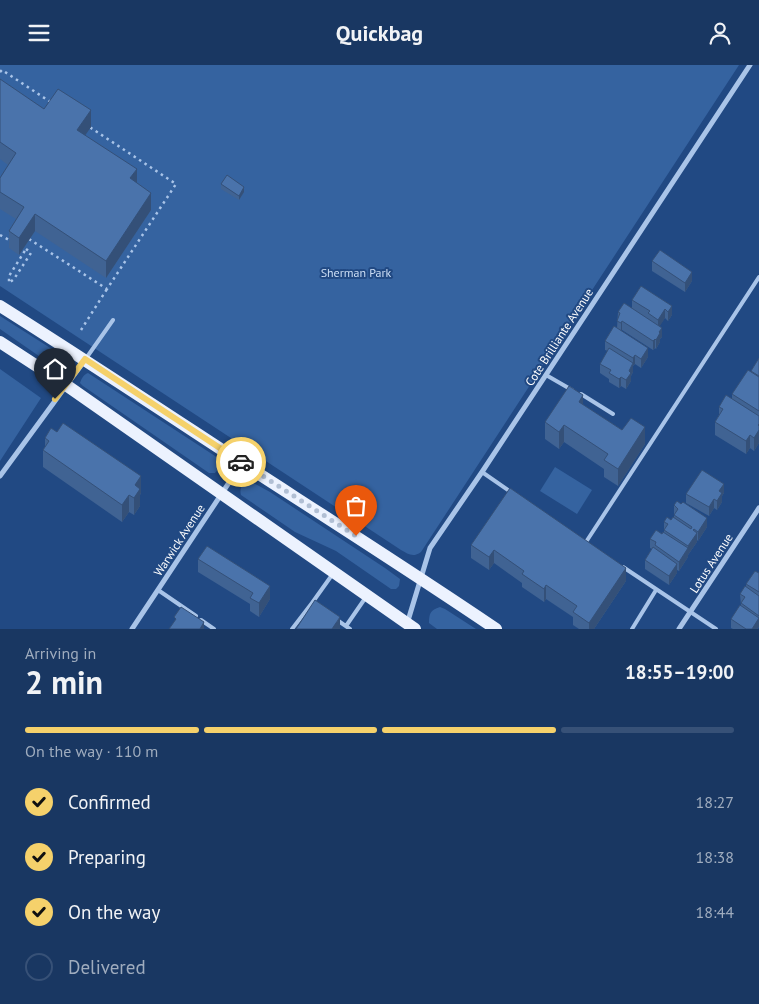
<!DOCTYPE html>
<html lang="en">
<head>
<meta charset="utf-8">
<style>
	:root { --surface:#193762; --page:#223f68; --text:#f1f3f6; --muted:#9facbe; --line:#375177; --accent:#f5d16b }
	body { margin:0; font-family:"PT Sans",sans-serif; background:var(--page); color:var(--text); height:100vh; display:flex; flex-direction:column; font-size:19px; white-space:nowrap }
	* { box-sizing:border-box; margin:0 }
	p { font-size:16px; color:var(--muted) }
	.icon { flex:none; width:28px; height:28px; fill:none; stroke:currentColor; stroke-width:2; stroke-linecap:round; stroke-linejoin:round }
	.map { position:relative; height:564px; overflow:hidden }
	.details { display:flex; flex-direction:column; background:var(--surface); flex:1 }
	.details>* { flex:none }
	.pin { position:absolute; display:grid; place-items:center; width:42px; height:42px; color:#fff; margin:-51px -21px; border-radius:50% 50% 50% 0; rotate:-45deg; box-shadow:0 0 5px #0007 }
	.pin .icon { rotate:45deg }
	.courier { position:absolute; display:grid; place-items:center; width:50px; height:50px; margin:-25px; border:4px solid #f5d16b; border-radius:50%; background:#fff; color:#222; box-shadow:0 1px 6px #0007 }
	.headline em { font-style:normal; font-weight:800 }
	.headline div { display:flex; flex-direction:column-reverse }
	.headline { display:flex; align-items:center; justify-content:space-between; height:85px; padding:0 25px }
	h1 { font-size:32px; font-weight:800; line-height:38px }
	.bar { display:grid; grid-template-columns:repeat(4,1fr); gap:8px 5px; align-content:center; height:60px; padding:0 25px }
	.bar i { height:6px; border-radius:4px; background:var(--line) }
	.bar .current { background:var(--accent) }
	.bar p { grid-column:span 4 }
	ol { padding:0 25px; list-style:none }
	li { display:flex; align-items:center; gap:15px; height:55px }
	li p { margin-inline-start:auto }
	li .icon { padding:5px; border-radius:50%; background:var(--accent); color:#111; stroke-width:4 }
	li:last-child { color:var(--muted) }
	li i { width:28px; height:28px; border:2px solid var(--line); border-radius:50% }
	header { display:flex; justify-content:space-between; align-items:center; height:65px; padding:0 25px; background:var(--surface); font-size:22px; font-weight:800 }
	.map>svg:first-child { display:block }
	.green { fill:#3563a0 }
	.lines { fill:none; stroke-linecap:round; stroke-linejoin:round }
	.path { stroke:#a9c4e8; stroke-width:2.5; stroke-dasharray:2.5 4; stroke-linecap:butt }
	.lane { stroke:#a9c4e8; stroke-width:4 }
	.street { stroke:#a9c4e8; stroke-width:5 }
	.primary { stroke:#ecf2fe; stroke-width:12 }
	.wall { fill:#406393 }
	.shaded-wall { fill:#345078 }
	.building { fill:#4a73ab; stroke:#345078 }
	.done { stroke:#b1bfd4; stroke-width:5; stroke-dasharray:0 9 }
	.route { stroke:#f5d16b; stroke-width:6 }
	.labels { text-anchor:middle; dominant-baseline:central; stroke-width:4; stroke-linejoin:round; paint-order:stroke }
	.park-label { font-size:12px; fill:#cddff6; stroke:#214983 }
	.street-label { font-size:12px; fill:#fff; stroke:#214983 }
</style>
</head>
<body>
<header><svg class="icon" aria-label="menu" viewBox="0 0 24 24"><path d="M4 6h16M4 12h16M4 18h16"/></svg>Quickbag<svg class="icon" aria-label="person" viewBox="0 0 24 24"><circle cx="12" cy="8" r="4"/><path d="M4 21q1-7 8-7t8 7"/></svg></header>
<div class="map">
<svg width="759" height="564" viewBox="0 0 759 564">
	<rect width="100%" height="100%" fill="#214983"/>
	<path class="green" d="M0,0H739L421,487C413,493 408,489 401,485L0,221Z
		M0,251L55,286L53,289L55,291L59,288V295L53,299L49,298L0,264Z
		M0,304L41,333L0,396Z
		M88,308L215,391L219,395C220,400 219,404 215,408H209L83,321L80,318C82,313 83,310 88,308Z
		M555,402L592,425L577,449L540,426Z
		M248,415L270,427L385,503L400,514L399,521L396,524H391L336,486L295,467L241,430C239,423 243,419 248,415Z
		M440,542L445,544L476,564H437L429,558C429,549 430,545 440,542Z"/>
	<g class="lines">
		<path class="path" d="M0,7L2,5L52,38
			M0,170L11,176
			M29,174L107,224L176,119L88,61
			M26,184L31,188L14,214L9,218V211Z
			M81,265L107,224"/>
		<path class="lane" d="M87,292L113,255
			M546,310L572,325
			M581,329L613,349
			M482,407L511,427
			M586,477L759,212
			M623,502L716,564
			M158,525L196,551
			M315,540L312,538L332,510
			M201,555L214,564
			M337,555L350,564
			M346,561L366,532
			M292,564L312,538
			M632,564L656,525"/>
		<path class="street" d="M0,411L85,295
			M407,559L430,483L482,407L750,0
			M132,564L242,398
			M679,564L759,443"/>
		<path class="primary" d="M0,241C81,292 161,345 242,398C327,453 412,507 496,564
			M0,277L66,320L415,564"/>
	</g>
	<path class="wall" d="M0,14L44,44L91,62L85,70L137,118L151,145L106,213L35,166L19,190L9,183V166L16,154L0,144V113L8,100L0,94Z
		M221,119L244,127L239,135L221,124Z
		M652,196L692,216L685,227L652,206Z
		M641,221L672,250L668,256L665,253L659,261L662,272L660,274V277L656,284L655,283L653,285L622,265L621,266L648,292L641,303L635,299L633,301V307L631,311V316L626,324L621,321L619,323L609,317V314L600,308V299L608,286L605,285V276L617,263L618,247L632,244V235Z
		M759,293V378L754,386L750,383L746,389L715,370V357L719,350V342L732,334V329L751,306Z
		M583,340L622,365L645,379L618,421L604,412V404L564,377L559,384L545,374V357Z
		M45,373L141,428L140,430V441L134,450L129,447L122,457L43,402V385L45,382Z
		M724,428L722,431V437L717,445L714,443L709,451L686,438V429Z
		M674,440L707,462L698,476L697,475V477L688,490V492L679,506L677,505V508L669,520L645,504V495L652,484L650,483V474L664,468V457L671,455L674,452Z
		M471,480L626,516L594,564H579L573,560V552L546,534L544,537L522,522V518L494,498L489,505L471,493Z
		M198,494L270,534L259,552L250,546V539L198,507Z
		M759,508V562L757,564H733L731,563V554L741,541L740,529L746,522V519Z"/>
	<path class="shaded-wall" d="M91,45V62L77,82V65Z
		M137,104V121L130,113Z
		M244,122V127L239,135V131Z
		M151,128V145L106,213V196Z
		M35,149V166L19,190V173Z
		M692,207V216L685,227V218Z
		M672,241V250L668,256V247Z
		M665,244V253L658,264V255Z
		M622,256V265L621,267V258Z
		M662,263V272L660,274V277L656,284V275L659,267Z
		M655,274V283L653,285V276Z
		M648,283V292L641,303V294Z
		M635,290V299L633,301V307L631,311V316L626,324V315L629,306L633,299V293Z
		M621,312V321L619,323V314Z
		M583,330V347L579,337Z
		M759,359V378L754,386V373Z
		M564,360V377L559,384V367Z
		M645,362V379L618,421V404Z
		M750,370V383L746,389V376Z
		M141,411V428L140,430V441L134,450V433L135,420Z
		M724,419V428L722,431V437L717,445V436L719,426Z
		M129,430V447L122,457V440Z
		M714,434V443L709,451V442Z
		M707,453V462L698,476V467Z
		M697,468V477L688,490V481Z
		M688,483V492L679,506V497Z
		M494,485V498L489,505V492Z
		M677,499V508L669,520V511Z
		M626,503V516L594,564H589V558Z
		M546,520V534L544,537V524Z
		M270,521V534L259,552V538Z
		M340,552V564H332Z
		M759,553V562L757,564H752Z
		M204,557V564H200Z"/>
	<path class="building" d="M0,14L44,44L58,24L91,45L77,65L137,104L130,113L151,128L106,196L35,149L19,173L9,166L24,142L0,127V113L16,88L0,77Z
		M227,110L244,122L239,131L221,119Z
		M660,185L692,207L685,218L652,196Z
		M641,221L672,241L668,247L665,244L658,255L648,248L650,246L632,235Z
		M624,238L662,263L659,267L660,268L656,275L655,274L653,276L622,256L621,258L617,256L620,248L618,247Z
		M614,261L648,283L641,294L635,290L633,293L605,276Z
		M609,283L633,298L629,306L631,308L626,315L621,312L619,314L609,308L611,305L600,299Z
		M759,293V311L751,306Z
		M748,305L759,312V346L732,329Z
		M569,321L583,330L579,337L622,365L631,353L645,362L618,404L604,395L608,389L564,360L559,367L545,357Z
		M726,330L759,351V359L758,360L759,361V365L754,373L750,370L746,376L715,357L723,344L719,342Z
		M63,358L141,411L135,420L140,424L134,433L129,430L122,440L43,385L49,376L45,373L51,363L57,367Z
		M702,405L724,419L719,426L722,428L717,436L714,434L709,442L686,429Z
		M510,423L626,503L589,558L573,547L577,541L546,520L544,524L522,509L524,506L494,485L489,492L471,480Z
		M677,436L681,439L683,437L707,453L698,467L694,464L693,465L697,468L688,481L664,465L668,459L664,457L667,452L671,455L673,452L691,464L692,462L674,450L678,444L674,440Z
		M656,465L662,469L663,467L688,483L679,497L655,480L656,477L650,474Z
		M207,481L270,521L259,538L250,533L253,528L198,494Z
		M653,482L677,499L669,511L645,495Z
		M755,506L759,508V527L746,519Z
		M745,521L759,531V551L741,538L745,532L740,529Z
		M315,535L340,552L332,564H296Z
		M740,540L759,553L752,564H746L731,554Z
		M181,542L204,557L200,564H169L176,554L174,552Z"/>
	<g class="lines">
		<path class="done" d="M241,397L356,471"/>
		<path class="route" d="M55,334L85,294L241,397"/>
	</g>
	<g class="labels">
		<g class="park-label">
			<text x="356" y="207">Sherman Park</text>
		</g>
		<g class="street-label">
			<text transform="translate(559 272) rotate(-57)">Cote Brilliante Avenue</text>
			<text transform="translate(179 475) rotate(-57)">Warwick Avenue</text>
			<text transform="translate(711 498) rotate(-57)">Lotus Avenue</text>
		</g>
	</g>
</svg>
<div class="pin" style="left:356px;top:471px;background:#ea580c"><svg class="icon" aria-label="bag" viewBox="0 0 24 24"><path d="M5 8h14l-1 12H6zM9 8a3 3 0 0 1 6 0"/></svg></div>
<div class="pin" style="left:55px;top:334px;background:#1f2937"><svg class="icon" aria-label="home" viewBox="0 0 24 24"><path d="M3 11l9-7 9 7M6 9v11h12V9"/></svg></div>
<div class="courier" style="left:241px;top:397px"><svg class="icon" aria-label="car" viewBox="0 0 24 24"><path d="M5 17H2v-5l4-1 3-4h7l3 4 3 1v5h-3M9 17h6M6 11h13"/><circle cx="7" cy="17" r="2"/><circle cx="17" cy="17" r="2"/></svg></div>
</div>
<section class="details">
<div class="headline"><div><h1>2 min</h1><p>Arriving in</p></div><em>18:55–19:00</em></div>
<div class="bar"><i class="current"></i><i class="current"></i><i class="current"></i><i></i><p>On the way · 110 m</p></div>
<ol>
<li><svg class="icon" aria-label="check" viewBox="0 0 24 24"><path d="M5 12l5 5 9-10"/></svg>Confirmed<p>18:27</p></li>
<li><svg class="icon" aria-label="check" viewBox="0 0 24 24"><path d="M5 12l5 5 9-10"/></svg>Preparing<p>18:38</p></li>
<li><svg class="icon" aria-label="check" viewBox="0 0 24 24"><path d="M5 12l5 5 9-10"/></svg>On the way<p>18:44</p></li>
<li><i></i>Delivered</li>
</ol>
</section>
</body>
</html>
